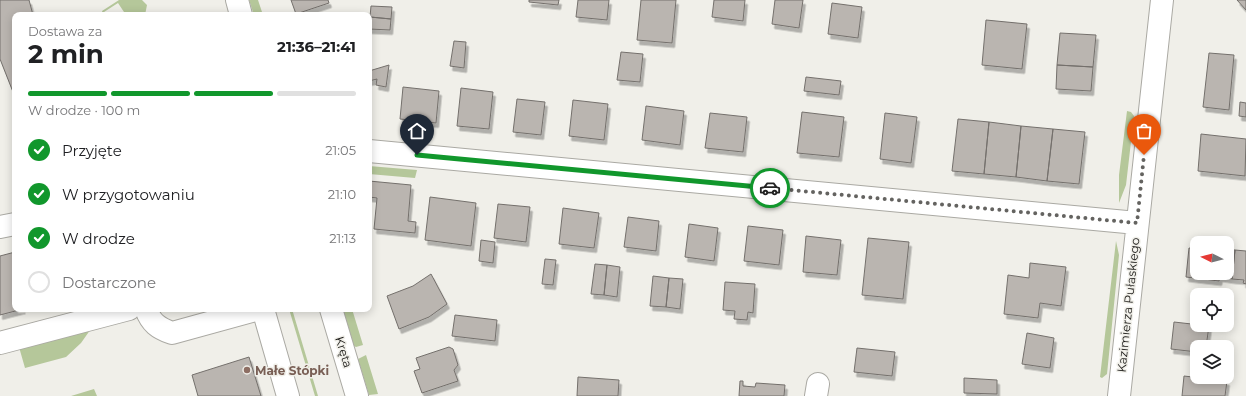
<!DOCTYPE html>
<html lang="pl">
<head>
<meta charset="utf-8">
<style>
	:root { --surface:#fff; --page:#f2f2f2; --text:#202124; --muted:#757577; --line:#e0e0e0; --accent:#11972c }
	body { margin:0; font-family:Montserrat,sans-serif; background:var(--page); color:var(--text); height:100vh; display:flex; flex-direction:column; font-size:15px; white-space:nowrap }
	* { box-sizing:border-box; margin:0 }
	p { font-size:13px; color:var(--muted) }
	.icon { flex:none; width:22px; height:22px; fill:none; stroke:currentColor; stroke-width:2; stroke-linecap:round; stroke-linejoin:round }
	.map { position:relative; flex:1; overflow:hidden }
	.sheet { position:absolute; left:12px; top:12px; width:360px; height:300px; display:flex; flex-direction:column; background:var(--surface); border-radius:8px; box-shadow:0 2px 10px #0003 }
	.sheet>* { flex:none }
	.needle { width:26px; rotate:276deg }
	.controls { position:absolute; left:1190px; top:236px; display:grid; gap:8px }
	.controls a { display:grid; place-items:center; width:44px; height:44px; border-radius:8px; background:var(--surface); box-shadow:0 2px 10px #0003; font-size:20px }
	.pin { position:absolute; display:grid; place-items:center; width:34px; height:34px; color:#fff; margin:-41px -17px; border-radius:50% 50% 50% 0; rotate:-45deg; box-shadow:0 0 4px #0007 }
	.pin .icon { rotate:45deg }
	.courier { position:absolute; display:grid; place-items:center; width:40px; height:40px; margin:-20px; border:3px solid #11972c; border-radius:50%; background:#fff; color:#222; box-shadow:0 1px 5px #0007 }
	.headline em { font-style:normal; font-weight:700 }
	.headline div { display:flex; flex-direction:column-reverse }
	.headline { display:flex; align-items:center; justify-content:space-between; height:68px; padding:0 16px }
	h1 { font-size:26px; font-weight:700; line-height:30px }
	.bar { display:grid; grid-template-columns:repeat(4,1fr); gap:6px 4px; align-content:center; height:48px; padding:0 16px }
	.bar i { height:5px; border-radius:3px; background:var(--line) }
	.bar .active { background:var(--accent) }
	.bar p { grid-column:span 4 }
	ol { padding:0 16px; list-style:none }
	li { display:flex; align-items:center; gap:12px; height:44px }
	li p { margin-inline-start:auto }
	li .icon { padding:4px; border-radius:50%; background:var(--accent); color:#fff; stroke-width:4 }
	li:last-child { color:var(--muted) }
	li i { width:22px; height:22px; border:2px solid var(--line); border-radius:50% }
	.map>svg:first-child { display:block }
	.green { fill:#b5c79a }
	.building { fill:#bab5b0; stroke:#74706c; filter:url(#shadow) }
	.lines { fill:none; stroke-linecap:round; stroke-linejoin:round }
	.minor-casing { stroke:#aaa9a3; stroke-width:24 }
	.minor { stroke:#fff; stroke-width:22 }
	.done { stroke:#646360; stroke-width:4; stroke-dasharray:0 7.2 }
	.route { stroke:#11972c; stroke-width:5 }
	.education-dot { fill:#8d6e63; stroke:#f0efe9; stroke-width:1.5 }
	.labels { text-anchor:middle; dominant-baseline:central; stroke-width:3; stroke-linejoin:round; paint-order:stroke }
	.street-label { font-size:12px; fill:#191816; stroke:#f0efe9 }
	.education-label { font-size:12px; font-weight:bold; fill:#785e54; stroke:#f0efe9; text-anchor:start }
</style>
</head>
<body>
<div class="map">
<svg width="1246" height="396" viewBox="0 0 1246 396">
	<defs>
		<filter id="shadow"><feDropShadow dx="2.5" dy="4.5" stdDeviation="0" flood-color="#0004"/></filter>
	</defs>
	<rect width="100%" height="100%" fill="#f0efe9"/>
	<path class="green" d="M119,0H142L147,5L145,15H121L124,12L118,3L104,12L103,15L102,11Z
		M249,0H258L263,15H254Z
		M1127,111L1131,112L1134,116L1126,185L1119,203V175Z
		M369,166L417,170L415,178L369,174Z
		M1116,241L1119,255L1107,374L1102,378L1100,377Z
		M289,309H292L318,396H315Z
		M343,309H352L363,345L356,347L354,346Z
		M93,326L81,343L66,357L25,368L19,347Z
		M366,355L378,394L369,395L358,359Z
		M94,389L97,396H71Z"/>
	<path class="building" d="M0,0H29L33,15H15V97L0,59Z
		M291,0H328L329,3L296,14Z
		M529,0H559L558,5L529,2Z
		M578,0H609L607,20L576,17Z
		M641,0H676L672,43L637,40Z
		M714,0H745L743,21L712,17Z
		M775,0H803L799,28L772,24Z
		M1237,0H1246V10Z
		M832,3L862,7L858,38L828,34Z
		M371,6L392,7L391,19L370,17Z
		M370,17L391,19L390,30L369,29Z
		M986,20L1027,24L1022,69L982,65Z
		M1060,33L1096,35L1093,67L1057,65Z
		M454,41L466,42L464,68L450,66Z
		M621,52L643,54L640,82L617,80Z
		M1209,53L1234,55L1229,110L1203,107Z
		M389,65L386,87L376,85L377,79L369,81V71Z
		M1057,65L1093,67L1091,91L1056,89Z
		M806,77L841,81L839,95L804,91Z
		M403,87L439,91L436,123L400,119Z
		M461,88L493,92L489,129L457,126Z
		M517,99L545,102L541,135L513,132Z
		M573,100L608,104L604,140L569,136Z
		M1240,102L1246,103V117L1239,116Z
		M646,106L684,111L680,145L642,140Z
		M802,112L844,117L839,157L797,153Z
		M710,113L747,117L743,152L705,148Z
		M885,113L917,117L911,163L880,159Z
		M958,119L989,122L984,174L952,171Z
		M989,122L1021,126L1016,177L984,174Z
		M1021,126L1053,129L1047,181L1016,177Z
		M1053,129L1085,132L1079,184L1047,181Z
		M1201,134L1246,139L1245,176L1198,171Z
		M369,181L411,185L408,221L416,222L415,233L374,229L377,198L369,197Z
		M430,197L476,203L471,246L425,240Z
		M498,204L530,207L526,242L494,238Z
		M563,208L599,213L594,248L559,244Z
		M628,217L659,221L656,251L624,247Z
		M689,224L718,228L714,261L685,257Z
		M748,226L783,230L779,265L744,261Z
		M806,236L841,240L837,275L803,272Z
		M868,238L909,242L903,299L862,295Z
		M481,240L495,242L493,263L479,261Z
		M1189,248L1197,249V273H1227V249L1235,250L1232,279L1220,277L1219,281L1186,277Z
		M1235,250L1246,251V284L1243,283L1244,280L1232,279Z
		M15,252V309H23L0,315V256Z
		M545,259L556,260L553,285L542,284Z
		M1030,263L1066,267L1061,306L1040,303L1038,318L1004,314L1008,275L1029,278Z
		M595,264L607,265L604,295L591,294Z
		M607,265L620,267L617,297L604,295Z
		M431,274L447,304L429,317L399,329L387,296L413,286Z
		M653,276L669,278L666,307L650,306Z
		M669,278L683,279L680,309L666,307Z
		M725,282L755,284L753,313L748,312L747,320L734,319L735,311L723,310Z
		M455,315L497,320L495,341L452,336Z
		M1174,322L1209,326L1206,347H1197V352L1171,349Z
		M1027,333L1054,338L1050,368L1022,364Z
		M449,347L453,349L458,365L454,370L458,381L422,393L414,371L420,369L416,358Z
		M857,348L895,352L892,376L854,372Z
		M249,357L261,396H198L192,375Z
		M1184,376L1227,381L1225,396H1182Z
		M578,377L619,380L618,396H577Z
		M964,378L997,380V394L964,393Z
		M740,381H743V386L755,387L756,383L785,385L784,396H739Z"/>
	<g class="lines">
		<g class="minor-casing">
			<path id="minor" d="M237,0L241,15
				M369,151L1137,223
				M0,227L15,224
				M146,309C151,323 158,328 172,333L259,309
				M263,309L288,396
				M331,309L357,396
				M0,343L129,309
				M816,396L818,384
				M1119,396L1162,0"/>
		</g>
		<use href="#minor" class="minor"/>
	</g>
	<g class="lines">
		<path class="done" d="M770,188L1137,223L1144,155"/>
		<path class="route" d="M417,155L770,188"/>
	</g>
	<circle class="education-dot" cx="247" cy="370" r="4"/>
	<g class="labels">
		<g class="street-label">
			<text transform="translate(1128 305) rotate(-84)">Kazimierza Pułaskiego</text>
			<text transform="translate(344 352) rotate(73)">Kręta</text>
		</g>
		<g class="education-label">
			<text x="255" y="370">Małe Stópki</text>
		</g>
	</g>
</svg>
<div class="controls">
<a><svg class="needle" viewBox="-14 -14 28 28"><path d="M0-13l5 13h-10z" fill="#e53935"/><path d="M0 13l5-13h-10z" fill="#757577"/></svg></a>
<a><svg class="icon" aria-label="locate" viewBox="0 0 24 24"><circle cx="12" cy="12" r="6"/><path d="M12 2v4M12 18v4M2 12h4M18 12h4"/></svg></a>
<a><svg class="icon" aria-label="layers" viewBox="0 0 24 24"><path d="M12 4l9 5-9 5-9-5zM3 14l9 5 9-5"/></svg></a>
</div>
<div class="pin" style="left:1144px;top:155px;background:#ea580c"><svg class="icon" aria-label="bag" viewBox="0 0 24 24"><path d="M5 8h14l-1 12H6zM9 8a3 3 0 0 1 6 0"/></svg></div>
<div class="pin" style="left:417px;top:155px;background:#1f2937"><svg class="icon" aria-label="home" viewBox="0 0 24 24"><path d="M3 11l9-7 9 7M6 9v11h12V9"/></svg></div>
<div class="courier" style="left:770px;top:188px"><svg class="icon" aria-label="car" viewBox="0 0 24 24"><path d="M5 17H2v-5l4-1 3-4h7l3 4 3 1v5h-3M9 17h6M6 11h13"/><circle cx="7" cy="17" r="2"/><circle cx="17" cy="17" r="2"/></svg></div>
<section class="sheet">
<div class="headline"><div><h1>2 min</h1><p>Dostawa za</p></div><em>21:36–21:41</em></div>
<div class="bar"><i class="active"></i><i class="active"></i><i class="active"></i><i></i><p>W drodze · 100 m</p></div>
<ol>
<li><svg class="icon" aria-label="check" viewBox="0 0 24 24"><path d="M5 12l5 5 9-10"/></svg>Przyjęte<p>21:05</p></li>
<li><svg class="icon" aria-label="check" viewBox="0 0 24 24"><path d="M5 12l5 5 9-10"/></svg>W przygotowaniu<p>21:10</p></li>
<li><svg class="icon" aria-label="check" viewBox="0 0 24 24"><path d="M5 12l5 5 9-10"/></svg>W drodze<p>21:13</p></li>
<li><i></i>Dostarczone</li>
</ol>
</section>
</div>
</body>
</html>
